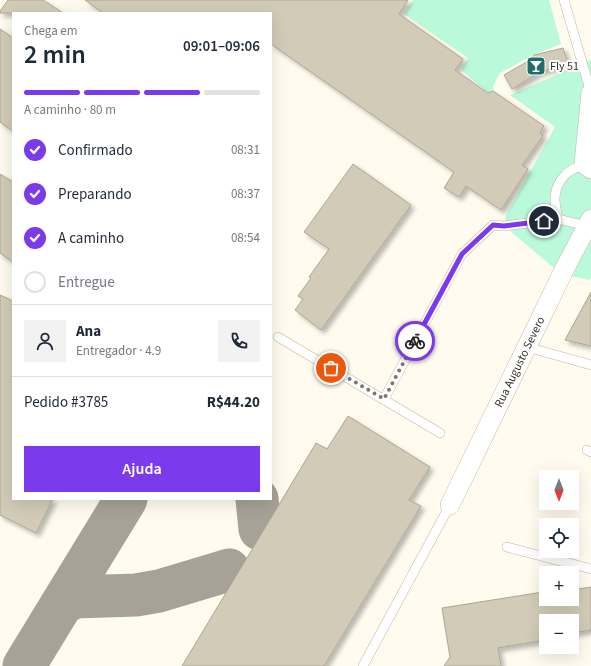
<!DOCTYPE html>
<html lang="pt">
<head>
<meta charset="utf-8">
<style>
	:root { --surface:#fff; --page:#f2f2f3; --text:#1f2937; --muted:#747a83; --line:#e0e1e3; --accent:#7c3aed }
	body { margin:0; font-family:"Source Sans 3",sans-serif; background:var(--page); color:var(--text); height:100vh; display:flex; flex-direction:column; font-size:15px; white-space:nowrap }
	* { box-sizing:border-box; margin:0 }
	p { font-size:13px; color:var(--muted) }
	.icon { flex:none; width:22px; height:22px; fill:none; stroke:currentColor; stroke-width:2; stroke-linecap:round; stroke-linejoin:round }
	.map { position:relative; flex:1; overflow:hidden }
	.drawer { position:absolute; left:12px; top:12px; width:260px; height:488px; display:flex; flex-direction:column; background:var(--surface); border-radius:0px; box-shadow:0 4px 16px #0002 }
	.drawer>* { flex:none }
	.needle { width:26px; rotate:180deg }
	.controls { position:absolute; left:539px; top:470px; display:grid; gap:8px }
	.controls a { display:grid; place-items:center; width:40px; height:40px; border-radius:0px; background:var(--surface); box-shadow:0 4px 16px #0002; font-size:20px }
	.pin { position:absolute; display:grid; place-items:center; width:34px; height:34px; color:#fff; margin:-17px; border:2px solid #fff; border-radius:50%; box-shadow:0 1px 4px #0007 }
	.courier { position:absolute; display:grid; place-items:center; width:40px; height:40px; margin:-20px; border:3px solid #7c3aed; border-radius:50%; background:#fff; color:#222; box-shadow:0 1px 5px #0007 }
	.summary em { font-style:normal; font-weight:600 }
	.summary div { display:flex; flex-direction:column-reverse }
	.summary { display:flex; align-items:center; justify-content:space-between; height:68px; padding:0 12px }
	h1 { font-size:26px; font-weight:600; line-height:30px }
	.bar { display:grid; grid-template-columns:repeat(4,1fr); gap:6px 4px; align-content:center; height:48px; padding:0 12px }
	.bar i { height:5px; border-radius:3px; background:var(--line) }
	.bar .current { background:var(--accent) }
	.bar p { grid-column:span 4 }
	.line { display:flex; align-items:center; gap:10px; padding:0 12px; border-top:1px solid var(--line) }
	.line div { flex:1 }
	.round { display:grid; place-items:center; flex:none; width:42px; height:42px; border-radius:0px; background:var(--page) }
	ol { padding:0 12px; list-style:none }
	li { display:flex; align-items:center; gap:12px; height:44px }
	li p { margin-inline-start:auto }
	li .icon { padding:4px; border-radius:50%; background:var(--accent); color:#fff; stroke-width:4 }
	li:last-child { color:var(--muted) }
	li i { width:22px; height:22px; border:2px solid var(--line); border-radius:50% }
	.action { display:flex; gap:8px; margin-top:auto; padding:8px 12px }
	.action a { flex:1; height:46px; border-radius:0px; background:var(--accent); color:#fff; font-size:16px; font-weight:600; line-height:46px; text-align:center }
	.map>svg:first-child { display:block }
	.green { fill:#bafada }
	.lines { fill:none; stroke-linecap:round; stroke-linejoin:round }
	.taxiway { stroke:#a6a298; stroke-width:43 }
	.building { fill:#d2cbb7; stroke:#ada693; filter:url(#shadow) }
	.lane-casing { stroke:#bfb8a5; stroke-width:10 }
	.street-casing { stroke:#bfb8a5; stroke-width:20 }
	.lane { stroke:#fff; stroke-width:9 }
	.street { stroke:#fff; stroke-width:19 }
	.done { stroke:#7c786f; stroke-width:4; stroke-dasharray:0 7.2 }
	.route { stroke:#7c3aed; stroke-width:5 }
	.labels { text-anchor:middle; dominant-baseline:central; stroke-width:4; stroke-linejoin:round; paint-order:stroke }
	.poi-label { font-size:12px; fill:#35322a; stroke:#fff; text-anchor:start }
	.street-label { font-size:12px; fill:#35322a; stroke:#fff }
</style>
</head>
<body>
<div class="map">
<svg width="591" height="666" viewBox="0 0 591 666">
	<defs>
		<filter id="shadow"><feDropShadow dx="3.5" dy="3.5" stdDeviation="2" flood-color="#0004"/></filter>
	</defs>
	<rect width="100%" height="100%" fill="#fffbef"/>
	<path class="green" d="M413,0H549L561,44L533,55L500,73L493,86L495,98L461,70L468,58L404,14Z
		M591,60V277L590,280L561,274L504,226L506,215L555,127L510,95Z"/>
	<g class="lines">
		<path class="taxiway" d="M257,499L260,529
			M61,605L74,597L136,595L159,591L229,570
			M24,666L126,499"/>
	</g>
	<path class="building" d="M8,0H43L63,13H0V11Z
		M85,0H408L399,14L463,59L455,70L488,93L493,91L544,126L540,133L543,136L522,165L528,169L501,210L466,186L459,197L444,188L454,172L271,44V13H103Z
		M0,29L13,38V131L0,122Z
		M563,48L568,64L540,72L512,89L504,75L530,60L534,55Z
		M353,164L411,205L321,330L295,310L303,299L298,296L311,278L309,277L329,249L304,232Z
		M0,174L13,182V262L0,253Z
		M591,292V346L565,340Z
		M0,295L13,301V499H53L36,533L0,515Z
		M348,416L430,467L409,500L421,506L324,666H182L316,443L327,449Z
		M591,587V630L572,633V621H546V640L498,648L501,666H444L450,657L442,608L543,592L544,594H546V599H572V590Z"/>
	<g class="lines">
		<g class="lane-casing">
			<path id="lane" d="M564,0L591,93
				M584,164C578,167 569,170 565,175C552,189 554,202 558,219L587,226
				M278,337L440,433
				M527,347L591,365
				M384,399L462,254L493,225L504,226L558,219
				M587,450L591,452
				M507,547L591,569
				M363,666L450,505"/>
		</g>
		<g class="street-casing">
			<path id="street" d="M591,93L584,164L591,169
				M450,505L565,268L591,219"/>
		</g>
		<use href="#lane" class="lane"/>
		<use href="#street" class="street"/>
	</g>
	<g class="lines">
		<path class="done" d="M331,368L384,399L415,341"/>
		<path class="route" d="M415,341L462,254L493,225L504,226L544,221"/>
	</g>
	<defs>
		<g id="bar-square" transform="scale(1)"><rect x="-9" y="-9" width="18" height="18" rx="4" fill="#216c6a" stroke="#fff"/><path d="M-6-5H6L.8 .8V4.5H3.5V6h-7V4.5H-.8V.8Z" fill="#fff"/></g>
	</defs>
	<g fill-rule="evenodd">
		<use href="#bar-square" x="536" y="66"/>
	</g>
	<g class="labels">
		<g class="poi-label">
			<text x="550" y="66">Fly 51</text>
		</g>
		<g class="street-label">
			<text transform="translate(520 362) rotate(-64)">Rua Augusto Severo</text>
		</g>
	</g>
</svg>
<div class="controls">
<a><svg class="needle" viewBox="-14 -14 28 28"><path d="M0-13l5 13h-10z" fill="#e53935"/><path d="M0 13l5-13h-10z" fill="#747a83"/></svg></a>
<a><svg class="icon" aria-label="locate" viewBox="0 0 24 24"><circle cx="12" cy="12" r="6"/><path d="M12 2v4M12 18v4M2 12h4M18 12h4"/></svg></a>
<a>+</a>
<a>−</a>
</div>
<div class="pin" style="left:331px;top:368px;background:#ea580c"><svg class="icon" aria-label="bag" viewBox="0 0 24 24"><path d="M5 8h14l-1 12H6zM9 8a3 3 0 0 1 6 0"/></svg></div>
<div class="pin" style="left:544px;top:221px;background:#1f2937"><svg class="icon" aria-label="home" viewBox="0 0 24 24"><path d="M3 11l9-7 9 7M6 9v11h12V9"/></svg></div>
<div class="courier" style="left:415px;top:341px"><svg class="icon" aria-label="bike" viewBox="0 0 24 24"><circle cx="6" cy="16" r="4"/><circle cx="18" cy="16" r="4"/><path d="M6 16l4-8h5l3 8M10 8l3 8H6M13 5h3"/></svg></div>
<section class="drawer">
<div class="summary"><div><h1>2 min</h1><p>Chega em</p></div><em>09:01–09:06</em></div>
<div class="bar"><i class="current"></i><i class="current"></i><i class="current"></i><i></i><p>A caminho · 80 m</p></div>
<ol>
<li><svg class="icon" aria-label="check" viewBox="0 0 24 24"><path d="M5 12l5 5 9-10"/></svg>Confirmado<p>08:31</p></li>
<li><svg class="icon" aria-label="check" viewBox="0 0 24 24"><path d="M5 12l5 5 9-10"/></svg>Preparando<p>08:37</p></li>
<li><svg class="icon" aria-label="check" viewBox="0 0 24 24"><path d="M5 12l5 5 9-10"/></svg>A caminho<p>08:54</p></li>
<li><i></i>Entregue</li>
</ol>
<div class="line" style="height:72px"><a class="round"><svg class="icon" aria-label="person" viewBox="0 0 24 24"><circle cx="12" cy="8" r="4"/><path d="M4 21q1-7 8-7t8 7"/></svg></a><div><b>Ana</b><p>Entregador · 4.9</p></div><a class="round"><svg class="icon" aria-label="phone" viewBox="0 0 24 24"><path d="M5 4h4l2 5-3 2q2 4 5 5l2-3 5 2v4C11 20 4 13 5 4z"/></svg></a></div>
<div class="line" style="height:52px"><div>Pedido #3785</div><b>R$44.20</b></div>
<div class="action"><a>Ajuda</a></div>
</section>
</div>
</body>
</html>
